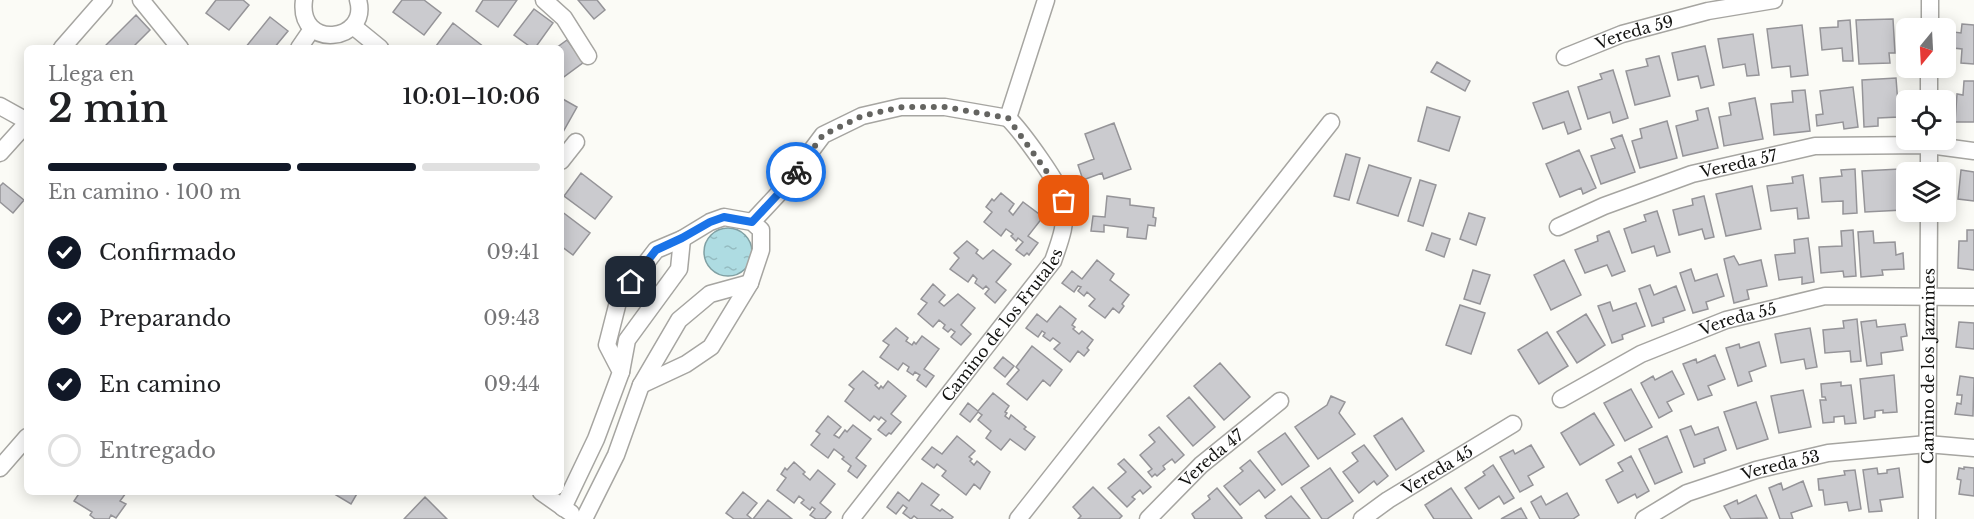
<!DOCTYPE html>
<html lang="es">
<head>
<meta charset="utf-8">
<style>
	:root { --surface:#fff; --page:#f2f2f2; --text:#202124; --muted:#757577; --line:#e0e0e0; --accent:#111827 }
	body { margin:0; font-family:"Libre Baskerville",serif; background:var(--page); color:var(--text); height:100vh; display:flex; flex-direction:column; font-size:22px; white-space:nowrap }
	* { box-sizing:border-box; margin:0 }
	p { font-size:20px; color:var(--muted) }
	.icon { flex:none; width:33px; height:33px; fill:none; stroke:currentColor; stroke-width:2; stroke-linecap:round; stroke-linejoin:round }
	.map { position:relative; flex:1; overflow:hidden }
	.drawer { position:absolute; left:24px; top:45px; width:540px; height:450px; display:flex; flex-direction:column; background:var(--surface); border-radius:9px; box-shadow:0 3px 15px #0003 }
	.drawer>* { flex:none }
	.needle { width:39px; rotate:198deg }
	.fabs { position:absolute; left:1896px; top:18px; display:grid; gap:12px }
	.fabs a { display:grid; place-items:center; width:60px; height:60px; border-radius:9px; background:var(--surface); box-shadow:0 3px 15px #0003; font-size:30px }
	.pin { position:absolute; display:grid; place-items:center; width:51px; height:51px; color:#fff; margin:-26px; border-radius:12px; box-shadow:0 3px 9px #0006 }
	.courier { position:absolute; display:grid; place-items:center; width:60px; height:60px; margin:-30px; border:4px solid #1a73e8; border-radius:50%; background:#fff; color:#222; box-shadow:0 2px 8px #0007 }
	.overview em { font-style:normal; font-weight:600 }
	.overview div { display:flex; flex-direction:column-reverse }
	.overview { display:flex; align-items:center; justify-content:space-between; height:102px; padding:0 24px }
	h1 { font-size:39px; font-weight:600; line-height:45px }
	.bar { display:grid; grid-template-columns:repeat(4,1fr); gap:9px 6px; align-content:center; height:72px; padding:0 24px }
	.bar i { height:8px; border-radius:4px; background:var(--line) }
	.bar .current { background:var(--accent) }
	.bar p { grid-column:span 4 }
	ol { padding:0 24px; list-style:none }
	li { display:flex; align-items:center; gap:18px; height:66px }
	li p { margin-inline-start:auto }
	li .icon { padding:6px; border-radius:50%; background:var(--accent); color:#fff; stroke-width:4 }
	li:last-child { color:var(--muted) }
	li i { width:33px; height:33px; border:3px solid var(--line); border-radius:50% }
	.map>svg:first-child { display:block }
	.water { fill:url(#water-ripples); stroke:#80a0a3; stroke-width:1.5 }
	.building { fill:#cbcbcf; stroke:#959498; stroke-width:1.5 }
	.lines { fill:none; stroke-linecap:round; stroke-linejoin:round }
	.minor-casing { stroke:#a6a5a1; stroke-width:19 }
	.minor { stroke:#fff; stroke-width:16 }
	.done { stroke:#646461; stroke-width:6; stroke-dasharray:0 10.8 }
	.route { stroke:#1a73e8; stroke-width:8 }
	.labels { text-anchor:middle; dominant-baseline:central; stroke-width:4.5; stroke-linejoin:round; paint-order:stroke }
	.street-label { font-size:16px; fill:#131311; stroke:#fff }
</style>
</head>
<body>
<div class="map">
<svg width="1974" height="519" viewBox="0 0 1974 519">
	<defs>
		<pattern id="water-ripples" width="26" height="14" patternUnits="userSpaceOnUse" patternTransform="scale(1.5)"><rect width="26" height="14" fill="#aedce2"/><path d="M2 4q2-2 4 0t4 0M15 11q2-2 4 0t4 0" fill="none" stroke="#95bcc1"/></pattern>
	</defs>
	<rect width="100%" height="100%" fill="#fbfbf6"/>
	<path class="water" d="M704 252a24 24 0 1 1 48 0a24 24 0 1 1-48 0Z"/>
	<path class="building" d="M216,0H243L249,5L229,30L206,13Z
		M402,0H424L441,13L424,35L393,12Z
		M483,0H517L498,27L476,11Z
		M578,0H597L605,10L594,19Z
		M534,9L553,23L535,48H532L514,35Z
		M136,15L150,30L132,48H108L106,45Z
		M270,17L288,31L274,48H245Z
		M1893,19L1895,53H1889L1890,63L1859,64L1856,20Z
		M1850,20L1853,61H1843L1842,48L1822,50L1820,28L1838,27V21Z
		M453,23L484,47L483,48H439L436,46Z
		M1962,24L1974,25V64L1961,63L1962,49L1953,48L1954,32L1961,33Z
		M1802,25L1808,75L1791,77L1790,66L1772,68L1767,29Z
		M1753,34L1759,75L1747,76L1745,64L1723,68L1718,39Z
		M567,40L584,62L561,79V48H556Z
		M1705,46L1714,85L1701,88L1698,76L1678,80L1672,53Z
		M1659,56L1670,96L1635,105L1626,71L1648,66L1646,59Z
		M1437,62L1470,81L1465,91L1431,72Z
		M1613,70L1628,118L1613,123L1610,112L1588,119L1578,87L1602,79L1600,74Z
		M1896,78L1899,117L1878,118V126L1864,127L1862,80Z
		M1964,81H1974V122H1955L1957,94L1963,95Z
		M1853,87L1858,127L1844,129L1843,122L1817,126L1816,115L1823,114L1820,91Z
		M1805,90L1810,131L1774,135L1771,104L1793,102L1792,91Z
		M1568,91L1581,129L1568,134L1564,122L1543,129L1533,103Z
		M561,98L577,107L563,132L561,131Z
		M1755,98L1763,139L1724,146L1719,117L1731,115L1729,103Z
		M1947,105H1954V123H1947Z
		M1427,107L1460,117L1449,151L1418,141Z
		M1708,108L1718,148L1683,156L1676,126L1698,120L1696,111Z
		M1667,121L1677,158L1640,168L1632,141L1642,138L1640,129Z
		M1114,123L1131,169L1104,179L1102,173L1083,180L1078,165L1094,159L1085,134Z
		M1622,135L1635,172L1601,184L1591,156L1615,148L1611,139Z
		M1579,150L1596,188L1583,194L1581,188L1560,197L1546,164Z
		M1346,154L1360,158L1349,200L1334,196Z
		M1369,165L1411,178L1398,216L1357,203Z
		M1855,169L1857,213L1843,214V201L1822,202L1820,178L1842,176L1841,170Z
		M1900,169L1903,210L1865,212L1862,171Z
		M1961,170L1974,172V201L1958,199Z
		M581,173L612,197L595,219L564,196Z
		M1803,175L1809,218L1798,219L1797,208L1771,211L1767,186L1793,183L1792,177Z
		M1420,180L1436,185L1423,226L1408,221Z
		M3,183L24,200L13,213L0,202V186Z
		M1752,186L1761,229L1726,236L1716,194Z
		M1001,193L1014,204L1009,211L1013,215L1023,202L1043,217L1028,236L1038,243L1029,255L1027,253L1024,256L1016,250L1023,242L1018,238L1016,241L1011,236L1013,234L1006,229L1001,236L984,222L992,212L986,207L992,199L994,201Z
		M1107,196L1130,199V205L1154,208L1153,217L1156,218L1155,226L1148,225L1146,239L1127,237L1128,228L1104,225V232L1091,231L1093,216L1105,217Z
		M1704,196L1714,237L1705,239L1702,229L1679,235L1673,210L1693,205L1692,199Z
		M561,211L590,233L573,255L561,246Z
		M1657,211L1670,252L1657,256L1654,246L1632,253L1624,229L1646,221L1644,215Z
		M1469,213L1485,218L1476,245L1460,239Z
		M1853,230L1856,276L1844,277L1843,271L1821,273L1819,247L1842,246L1841,231Z
		M1967,230H1974V270L1958,268L1959,241H1967Z
		M1609,231L1625,271L1612,276L1607,265L1585,273L1575,250L1598,241L1597,236Z
		M1873,231L1874,243L1895,242L1896,255L1903,253L1904,269L1882,270L1883,275L1861,277L1858,232Z
		M1432,233L1450,239L1444,257L1426,250Z
		M1808,238L1814,282L1802,284V277L1779,280L1775,255L1795,253L1794,240Z
		M967,241L978,250L976,253L983,259L993,250L1011,264L996,282L1006,290L995,303L985,294L989,289L986,286L983,289L975,283L977,279L973,275L968,282L950,269L959,258L954,253Z
		M1734,256L1739,265L1761,260L1767,286L1747,290L1749,299L1734,303L1724,259Z
		M1097,260L1114,274L1110,280L1129,295L1122,304L1124,306L1119,313L1113,308L1105,318L1089,306L1095,299L1087,292L1084,296L1078,291L1081,287L1078,286L1074,292L1062,283L1072,271L1082,279Z
		M1564,260L1581,295L1551,310L1534,275Z
		M1691,269L1695,281L1717,274L1724,296L1706,302L1708,309L1693,313L1680,273Z
		M1473,270L1490,275L1480,304L1464,299Z
		M933,284L945,295L939,302L944,306L958,294L975,308L961,325L971,334L961,345L951,337L955,332L951,329L948,332L943,328L945,325L939,320L933,327L918,314L927,303L921,299Z
		M1650,285L1654,295L1676,286L1685,310L1663,318L1664,322L1652,326L1639,289Z
		M1610,302L1613,311L1636,303L1645,326L1622,335L1623,339L1612,343L1598,306Z
		M1460,305L1485,313L1471,354L1446,345Z
		M1060,306L1076,319L1072,325L1075,327L1073,329L1079,334L1082,331L1093,340L1087,348L1089,350L1084,356L1078,351L1070,362L1054,349L1060,343L1053,338L1050,341L1043,336L1045,333L1042,331L1038,337L1026,328L1037,314L1047,322Z
		M1586,314L1605,345L1577,363L1557,332Z
		M1857,319L1861,361L1851,362L1850,351L1825,353L1823,330L1844,328L1843,321Z
		M1876,320L1877,327L1905,324L1907,336L1901,337L1903,350L1881,353L1882,364L1867,366L1861,322Z
		M1959,322L1974,323V349L1956,347Z
		M896,328L908,338L906,341L912,345L914,342L916,344L922,336L939,349L924,369L934,376L926,387L917,380L920,375L915,372L913,375L907,371L909,367L903,363L898,370L880,357L889,345L883,341Z
		M1810,328L1817,367L1806,369L1804,359L1781,363L1775,334Z
		M1547,332L1568,366L1539,384L1518,350Z
		M1759,342L1766,366L1749,372L1752,381L1738,386L1726,348L1739,344L1740,348Z
		M1032,346L1062,370L1050,386L1043,380L1027,400L1007,384L1019,370L1016,367Z
		M1715,355L1725,379L1708,386L1712,395L1698,400L1683,364L1696,359L1697,363Z
		M1003,357L1014,366L1005,377L994,368Z
		M1220,363L1250,397L1224,420L1194,386Z
		M863,371L878,383L875,385L879,389L881,386L883,388L888,381L906,396L891,414L901,422L891,434L889,433L886,436L878,430L886,421L881,417L879,420L874,416L870,421L845,401L854,389L849,385Z
		M1672,371L1684,394L1667,402L1672,411L1659,418L1641,383L1653,376L1655,380Z
		M1894,375L1897,412L1883,413V410L1875,411V417L1864,419L1860,379Z
		M1960,376L1974,378L1973,416L1955,414L1957,403L1961,404L1962,395H1957Z
		M1841,382V386L1851,385L1856,423L1845,424L1844,416L1834,417V422L1823,423L1820,400H1826L1825,397H1822L1821,384Z
		M1631,389L1652,427L1625,441L1604,403Z
		M1803,390L1811,427L1779,433L1771,396Z
		M993,393L1009,406L1005,412L1007,413L1005,416L1009,419L1011,415L1026,427L1024,429L1035,437L1025,450L1010,439L1001,450L986,438L991,431L978,420L982,415L978,412L970,422L960,414L968,403L978,411Z
		M1331,396L1345,402L1339,413L1355,434L1318,459L1295,427L1327,405Z
		M1189,397L1215,427L1193,446L1167,416Z
		M1756,402L1768,439L1737,449L1724,412Z
		M1594,413L1614,445L1580,465L1561,433Z
		M828,416L841,427L834,435L839,438L845,430L847,432L853,425L871,439L856,458L866,466L857,478L848,471L851,466L842,459L844,457L834,449L828,458L811,445L820,434L816,431Z
		M1402,418L1424,451L1396,470L1374,436Z
		M1691,426L1695,435L1718,427L1726,450L1704,459L1705,463L1694,467L1680,430Z
		M1159,427L1184,455L1175,463L1172,459L1163,466L1165,469L1157,476L1155,474L1152,477L1148,472L1152,469L1140,455L1155,442L1149,435Z
		M1285,433L1309,466L1282,485L1258,452Z
		M957,436L975,451L969,457L972,459L970,461L974,465L977,461L990,472L980,489L974,484L966,495L942,476L946,471L937,464L934,468L922,459L932,447L942,454Z
		M1667,436L1682,472L1655,484L1639,449Z
		M1364,445L1388,476L1377,485L1374,481L1359,493L1343,472L1358,461L1352,453Z
		M1531,445L1544,467L1528,476L1533,485L1520,492L1500,457L1513,450L1515,454Z
		M1631,456L1649,491L1637,498L1635,494L1618,503L1606,480L1623,471L1618,463Z
		M1124,459L1151,487L1143,494L1140,490L1132,497L1135,499L1127,507L1108,488L1126,472L1118,464Z
		M1250,460L1275,490L1265,498L1259,490L1240,505L1224,486L1243,471L1240,468Z
		M794,462L805,472L803,474L810,480L818,470L835,484L820,503L831,512L825,519H816L810,515L815,509L812,507L810,510L801,503L804,500L799,496L794,503L777,490L786,478L781,474L785,468L787,470Z
		M1493,465L1514,498L1504,504L1499,496L1479,509L1465,488L1485,475L1483,472Z
		M1964,467L1974,468V496L1959,494L1961,480L1957,479L1959,468L1964,469Z
		M1330,468L1353,501L1327,519H1322L1301,488Z
		M1877,468L1878,474L1887,473V470L1899,468L1903,497L1880,500L1882,511L1869,512L1863,470Z
		M1855,470L1861,509L1849,511L1847,502L1825,505L1823,490H1819L1818,479L1845,475L1844,471Z
		M1803,481L1812,506L1791,513L1793,519H1780L1769,488L1781,483L1783,490Z
		M922,483L939,495L931,505L940,511L942,509L953,517L951,519H918L914,516L911,519L903,513L907,508L903,505L896,514L887,507L898,492L909,501Z
		M1093,487L1122,516L1119,519H1078L1081,516L1073,507Z
		M1217,488L1242,518L1241,519H1195L1192,514L1210,499L1208,496Z
		M1451,488L1472,519H1434L1425,505Z
		M80,492H124L126,493L120,501L126,504L116,518L111,515L109,519H95L90,515L92,512L74,501Z
		M331,492H358L351,504Z
		M743,492L757,503L747,515L752,519H734L726,513Z
		M1567,493L1579,515L1573,519H1540L1531,502L1541,496L1546,505Z
		M1756,495L1767,518L1731,519L1724,506L1737,500L1738,504Z
		M1291,496L1310,519H1267L1265,516Z
		M425,497L447,519H404Z
		M768,500L792,519H753Z
		M1521,508L1527,519H1501Z"/>
	<g class="lines">
		<g class="minor-casing">
			<g id="minor">
				<path d="M141,0L180,48"/>
				<path d="M304,0C297,51 370,42 358,0"/>
				<path d="M544,0L564,18L588,56"/>
				<path d="M353,26L380,48"/>
				<path d="M1930,28V0"/>
				<path d="M62,48L104,0"/>
				<path d="M299,48L312,29"/>
				<path id="s1" d="M1565,57L1622,34L1708,11L1774,0"/>
				<path d="M1929,100V68"/>
				<path d="M0,106L27,121"/>
				<path d="M1008,118L1046,0"/>
				<path d="M0,153L27,123"/>
				<path d="M561,161L576,142"/>
				<path d="M1929,172V140"/>
				<path d="M752,222L781,191L823,135L862,116L901,107H945L1008,118"/>
				<path id="s2" d="M1558,227L1604,206L1692,174L1815,146L1929,145L1974,151"/>
				<path d="M621,372L627,340L679,269L682,239"/>
				<path id="s3" d="M1561,399L1641,354L1726,320L1825,296L1974,297"/>
				<path d="M0,468L27,437"/>
				<path d="M541,492L571,513"/>
				<path d="M563,508L596,439L621,372L607,345L619,298L656,250L682,239L710,222L724,217L752,222L761,230V250L750,283L711,347L686,364L641,385"/>
				<path d="M584,519L616,455L641,385L679,320L710,294L750,283"/>
				<path id="s4" d="M851,519L1053,261C1060,241 1067,224 1064,202C1062,186 1021,131 1008,118"/>
				<path d="M1018,519L1331,122"/>
				<path id="s5" d="M1148,519L1201,465L1280,401"/>
				<path id="s6" d="M1362,519L1388,500L1513,424"/>
				<path id="s7" d="M1644,519L1687,493L1756,470L1828,453L1927,444L1974,448"/>
				<path id="s8" d="M1927,519L1929,212"/>
			</g>
		</g>
		<use href="#minor" class="minor"/>
	</g>
	<g class="lines">
		<path class="done" d="M796,172L823,135L862,116L902,107H945L1008,118L1055,183L1064,201"/>
		<path class="route" d="M631,282L656,250L682,238L710,222L724,217L752,222L781,191L796,172"/>
	</g>
	<g class="labels">
		<g class="street-label">
			<text stroke="none"><textPath href="#s1" startOffset="74">Vereda 59</textPath></text>
			<text stroke="none"><textPath href="#s2" startOffset="192">Vereda 57</textPath></text>
			<text stroke="none"><textPath href="#s3" startOffset="195">Vereda 55</textPath></text>
			<text stroke="none"><textPath href="#s4" startOffset="246">Camino de los Frutales</textPath></text>
			<text stroke="none"><textPath href="#s8" startOffset="153">Camino de los Jazmines</textPath></text>
			<text stroke="none"><textPath href="#s5" startOffset="88">Vereda 47</textPath></text>
			<text stroke="none"><textPath href="#s7" startOffset="148">Vereda 53</textPath></text>
			<text stroke="none"><textPath href="#s6" startOffset="90">Vereda 45</textPath></text>
		</g>
	</g>
</svg>
<div class="fabs">
<a><svg class="needle" viewBox="-14 -14 28 28"><path d="M0-13l5 13h-10z" fill="#e53935"/><path d="M0 13l5-13h-10z" fill="#757577"/></svg></a>
<a><svg class="icon" aria-label="locate" viewBox="0 0 24 24"><circle cx="12" cy="12" r="6"/><path d="M12 2v4M12 18v4M2 12h4M18 12h4"/></svg></a>
<a><svg class="icon" aria-label="layers" viewBox="0 0 24 24"><path d="M12 4l9 5-9 5-9-5zM3 14l9 5 9-5"/></svg></a>
</div>
<div class="pin" style="left:1064px;top:201px;background:#ea580c"><svg class="icon" aria-label="bag" viewBox="0 0 24 24"><path d="M5 8h14l-1 12H6zM9 8a3 3 0 0 1 6 0"/></svg></div>
<div class="pin" style="left:631px;top:282px;background:#1f2937"><svg class="icon" aria-label="home" viewBox="0 0 24 24"><path d="M3 11l9-7 9 7M6 9v11h12V9"/></svg></div>
<div class="courier" style="left:796px;top:172px"><svg class="icon" aria-label="bike" viewBox="0 0 24 24"><circle cx="6" cy="16" r="4"/><circle cx="18" cy="16" r="4"/><path d="M6 16l4-8h5l3 8M10 8l3 8H6M13 5h3"/></svg></div>
<section class="drawer">
<div class="overview"><div><h1>2 min</h1><p>Llega en</p></div><em>10:01–10:06</em></div>
<div class="bar"><i class="current"></i><i class="current"></i><i class="current"></i><i></i><p>En camino · 100 m</p></div>
<ol>
<li><svg class="icon" aria-label="check" viewBox="0 0 24 24"><path d="M5 12l5 5 9-10"/></svg>Confirmado<p>09:41</p></li>
<li><svg class="icon" aria-label="check" viewBox="0 0 24 24"><path d="M5 12l5 5 9-10"/></svg>Preparando<p>09:43</p></li>
<li><svg class="icon" aria-label="check" viewBox="0 0 24 24"><path d="M5 12l5 5 9-10"/></svg>En camino<p>09:44</p></li>
<li><i></i>Entregado</li>
</ol>
</section>
</div>
</body>
</html>
